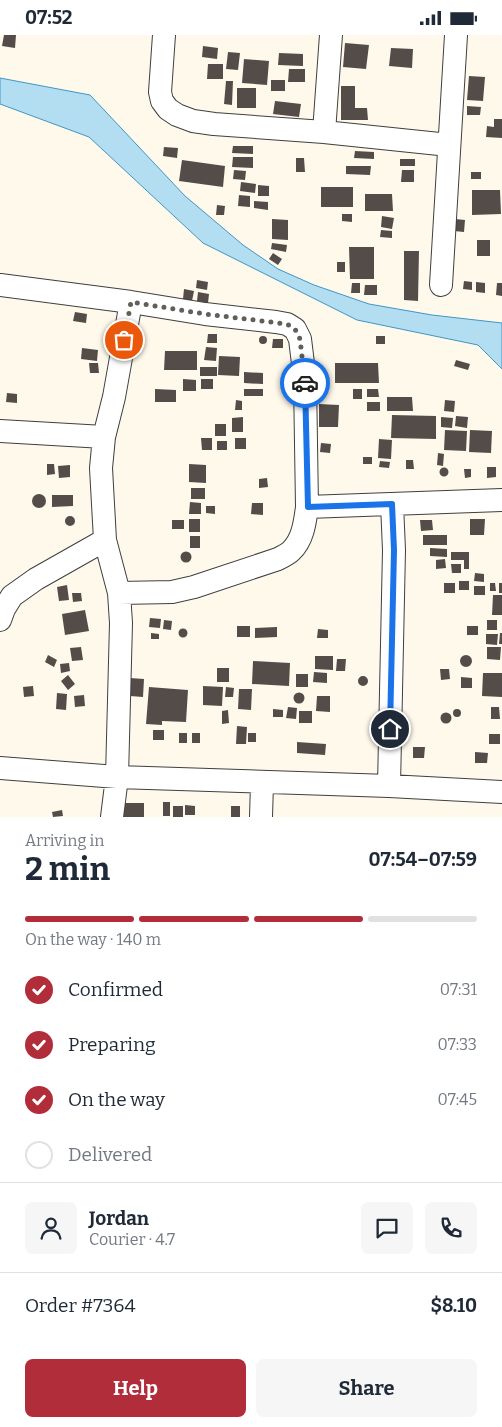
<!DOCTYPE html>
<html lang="en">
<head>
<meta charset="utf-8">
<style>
	:root { --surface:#fff; --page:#f6f6f7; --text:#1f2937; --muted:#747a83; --line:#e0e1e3; --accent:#b22d3a }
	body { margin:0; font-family:Bitter,serif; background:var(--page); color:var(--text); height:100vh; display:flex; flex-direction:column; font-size:19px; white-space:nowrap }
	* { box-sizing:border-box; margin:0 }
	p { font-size:16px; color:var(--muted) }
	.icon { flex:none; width:28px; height:28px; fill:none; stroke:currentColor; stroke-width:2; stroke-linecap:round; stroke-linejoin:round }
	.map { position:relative; height:782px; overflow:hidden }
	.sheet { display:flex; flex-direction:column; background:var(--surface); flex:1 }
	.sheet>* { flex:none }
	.pin { position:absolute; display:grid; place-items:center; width:42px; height:42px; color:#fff; margin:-21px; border:2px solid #fff; border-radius:50%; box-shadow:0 1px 5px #0007 }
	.courier { position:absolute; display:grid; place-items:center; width:50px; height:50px; margin:-25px; border:4px solid #1a73e8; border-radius:50%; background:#fff; color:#222; box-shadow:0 1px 6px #0007 }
	.overview em { font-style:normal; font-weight:700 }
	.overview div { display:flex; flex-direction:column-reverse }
	.overview { display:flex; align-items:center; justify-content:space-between; height:85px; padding:0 25px }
	h1 { font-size:32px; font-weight:700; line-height:38px }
	.bar { display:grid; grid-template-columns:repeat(4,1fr); gap:8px 5px; align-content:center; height:60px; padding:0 25px }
	.bar i { height:6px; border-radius:4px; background:var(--line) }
	.bar .active { background:var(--accent) }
	.bar p { grid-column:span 4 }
	.line { display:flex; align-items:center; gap:12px; padding:0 25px; border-top:1px solid var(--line) }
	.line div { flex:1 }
	.round { display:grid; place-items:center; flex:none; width:52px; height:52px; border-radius:8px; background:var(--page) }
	ol { padding:0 25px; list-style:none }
	li { display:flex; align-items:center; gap:15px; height:55px }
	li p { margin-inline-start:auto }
	li .icon { padding:5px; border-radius:50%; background:var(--accent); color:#fff; stroke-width:4 }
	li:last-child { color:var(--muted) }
	li i { width:28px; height:28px; border:2px solid var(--line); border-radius:50% }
	.cta { display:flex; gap:10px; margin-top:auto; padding:10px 25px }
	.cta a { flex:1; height:58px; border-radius:8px; background:var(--accent); color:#fff; font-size:20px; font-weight:700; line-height:58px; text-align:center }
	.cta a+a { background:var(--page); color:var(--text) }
	.status { display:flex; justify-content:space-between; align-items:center; height:35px; padding:0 25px; background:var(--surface); direction:ltr }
	.status svg { height:14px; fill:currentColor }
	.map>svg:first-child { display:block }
	.water { fill:#b3def2; stroke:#3f96c4 }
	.building { fill:#544c49 }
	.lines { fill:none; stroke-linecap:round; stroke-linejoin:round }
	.street-casing { stroke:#3f3f3f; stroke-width:24 }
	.street { stroke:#fff; stroke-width:22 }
	.done { stroke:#615f5a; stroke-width:5; stroke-dasharray:0 9 }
	.route { stroke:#1a73e8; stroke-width:6 }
</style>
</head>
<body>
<div class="status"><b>07:52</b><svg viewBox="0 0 49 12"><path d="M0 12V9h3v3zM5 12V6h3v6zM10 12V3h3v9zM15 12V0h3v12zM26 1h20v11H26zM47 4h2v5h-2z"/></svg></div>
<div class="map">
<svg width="502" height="782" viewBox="0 0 502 782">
	<rect width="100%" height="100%" fill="#fef9eb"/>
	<path class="water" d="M0,43L90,60L185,161L243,210L278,234L314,250L369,269L432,280L502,288V334L478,310L357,285L203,208L89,102L0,69Z"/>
	<path class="building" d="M4,0H16L15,13L2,11Z
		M345,8L369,10L366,34L343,32Z
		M203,11L218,13L217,24L202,22Z
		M391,13L413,14L412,33L389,31Z
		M228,17L240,18L238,35L226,34Z
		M279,18L303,19V31L278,30Z
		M244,24L269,26L267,50L242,48Z
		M208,29H223V44H207Z
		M289,34H305V47H288Z
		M469,41L485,42L483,66L467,65Z
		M271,45H285V56H271Z
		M226,46H233L232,70L224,69Z
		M341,51H355V73H367L368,85H341Z
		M237,53H256V73H237Z
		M275,66L301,69L299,82L273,79Z
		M467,71L481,72L480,80H467Z
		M494,84H502V103L486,102L487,91L494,92Z
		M233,111H253V119L232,118Z
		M164,112L178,113L177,123L163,121Z
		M355,116L374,117V124L354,123Z
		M233,122H253V133L232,132Z
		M296,123H304L305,137H296Z
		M400,124H415V131H400Z
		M182,125L225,131L223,152L179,146Z
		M346,131H371L370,140L346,139Z
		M234,135L246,136L245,145L233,144Z
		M402,135H414V147H401Z
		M471,137H481V144H471Z
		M241,147L256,149L255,158L240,156Z
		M258,150L269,151V161H258Z
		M321,152H353V172H321Z
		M472,155H500L501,179L472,180Z
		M365,159H392L393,176H365Z
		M239,160L250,161V172L238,171Z
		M254,166L268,167V175L254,173Z
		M217,170L225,171L224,180H216Z
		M342,179H352V187L342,186Z
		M382,181L394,183L392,194L381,192Z
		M272,184L288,185V205L272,204Z
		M455,184L465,185L464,197L454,196Z
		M381,195L392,196V203L380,202Z
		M477,205H490V221H477Z
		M272,208L287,210L286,217L271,214Z
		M349,212H374V244H350Z
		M404,216H419L418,266L404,265Z
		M273,218L282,224L278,230L269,224Z
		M337,227H345V237H337Z
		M197,245L208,247L207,255L196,253Z
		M464,246L472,247V255L463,254Z
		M476,247L485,248V258L476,257Z
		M352,248H360V258H351Z
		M497,248H502V261L496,260Z
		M365,250H377V260H364Z
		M184,254L194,256L192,266L183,264Z
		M198,257L209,259L208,268L197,266Z
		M75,277L87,279L86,288L73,286Z
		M208,299H217V308H207Z
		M259 305a4 4 0 1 1 8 0a4 4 0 1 1-8 0Z
		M376,301H385V309H376Z
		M273,304H283V313H272Z
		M206,312L217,313L216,326L204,325Z
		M82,313L98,315L97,326L81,324Z
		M165,316H197V335H164Z
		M219,321L240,322L239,341L218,340Z
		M456,325L470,329L468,335L454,331Z
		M89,328H98L99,338H90Z
		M335,328H378L379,348H335Z
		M200,332H217V341H200Z
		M244,337L263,338V349L244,348Z
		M183,344L196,345V356H183Z
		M201,344H213V354H201Z
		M155,354L176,355V367H155Z
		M244,354H263V361H244Z
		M353,354H362V364H353Z
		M367,354H378L379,362H367Z
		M7,358L17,359V368L6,367Z
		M387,362H412L413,376H387Z
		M236,365L242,366V375H235Z
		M445,365L455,366L454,377L444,376Z
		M367,367H380V376H367Z
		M319,369L339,370L338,392H319Z
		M392,380L436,381V404L391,403Z
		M456,381L468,382L467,393L455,391Z
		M243,382V397H232V383Z
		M441,382L453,383L452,393L441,392Z
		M215,389H226V401H215Z
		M445,395L467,396L466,416L444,415Z
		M470,395L492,396L491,418L469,417Z
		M201,403H212V415H202Z
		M235,403H246V414H235Z
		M379,404L392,405L391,424L378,423Z
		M217,406H227V415H217Z
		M321,408L331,409L330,418L320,417Z
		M438,418L444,419L443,431L437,430Z
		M363,422H372V429H363Z
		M406,425H413L414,434H406Z
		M380,426L390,427L389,433L379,432Z
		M47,429H54L55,439L47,440Z
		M189,429L206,430V448L189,447Z
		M70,430V442L59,443L58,431Z
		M487,432H496V442L487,443Z
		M439.5 437a4.5 4.5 0 1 1 9 0a4.5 4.5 0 1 1-9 0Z
		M464,434H471V442L465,443Z
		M267,443L268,452L259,453V444Z
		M191,453H205V464H191Z
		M32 466a7 7 0 1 1 14 0a7 7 0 1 1-14 0Z
		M52,460H73V471L52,472Z
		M190,467L201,468V479H189Z
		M252,468H263V480L251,479Z
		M206,471H215V479L206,478Z
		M65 486a5 5 0 1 1 10 0a5 5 0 1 1-10 0Z
		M189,484H200V497H189Z
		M470,484H485L484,500H470Z
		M172,485H184V494H172Z
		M420,485H432L433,495L421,496Z
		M423,500H447V510H423Z
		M190,501H200V513H190Z
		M430,513L447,514V522L430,521Z
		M180.5 522a5.5 5.5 0 1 1 11 0a5.5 5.5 0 1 1-11 0Z
		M451,517H469V534H464V525H451Z
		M445,524L446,533L436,534V525Z
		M451,529H461V538H452Z
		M475,538L484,539V547L474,546Z
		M459,546H469V555H459Z
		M444,548H455V558H444Z
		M490,548H495L496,556H490Z
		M499,548H502V558H499Z
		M67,550L69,565L59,566L57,552Z
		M474,551H485V560H474Z
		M72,558H81L82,566L73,567Z
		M493,560H502V580H492Z
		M85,575L89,596L65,600L62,579Z
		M150,583L161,584L160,593L149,592Z
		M164,585L172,586L171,595L163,594Z
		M487,585H497V595H487Z
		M237,591H250V602H237Z
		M467,591H478V600H467Z
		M277,592V602L255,603V593Z
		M178.5 598a4.5 4.5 0 1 1 9 0a4.5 4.5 0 1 1-9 0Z
		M318,594L328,595V603H317Z
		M151,598L159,599V604H151Z
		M500,598H502V609H499Z
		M486,599H498L497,610L486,609Z
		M81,612L83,625L72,626L70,613Z
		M487,612H501L500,625L487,624Z
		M460 626a6 6 0 1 1 12 0a6 6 0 1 1-12 0Z
		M48,620L57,625L54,632L45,627Z
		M315,621H333V635L315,634Z
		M337,624H346L345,636H336Z
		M253,626L290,628L289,651L252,649Z
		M69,628L70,636L61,638L60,629Z
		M217,633H229V647H217Z
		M440,634H449L450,644L441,645Z
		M314,637L327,638V648L313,647Z
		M483,638H502V662L482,661Z
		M296,639H308V652H296Z
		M68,640L75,649L68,655L61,646Z
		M358 646a5 5 0 1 1 10 0a5 5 0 1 1-10 0Z
		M461,642L472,643V653H461Z
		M130,643L144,644L143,662L130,661Z
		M33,651L34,661L24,662L23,652Z
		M203,651L223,652L222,671L203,670Z
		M149,652L188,655L186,687L162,686V690L146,689Z
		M226,652L234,653L233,662H225Z
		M239,654H252L251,675L238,674Z
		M293.5 663a5.5 5.5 0 1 1 11 0a5.5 5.5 0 1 1-11 0Z
		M57,658L67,659L66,675L56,674Z
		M84,660L85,671L75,672L74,661Z
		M317,661H330V677L316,676Z
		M288,672L297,673L296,684L286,683Z
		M491,672H499L500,684H491Z
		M273,674L283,675V682H273Z
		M453 678a4 4 0 1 1 8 0a4 4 0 1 1-8 0Z
		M228,675L229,688L222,689V676Z
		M299,676H312V688H299Z
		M440.5 683a5.5 5.5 0 1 1 11 0a5.5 5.5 0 1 1-11 0Z
		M237,691L247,692L246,709H236Z
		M153,695H164V705H153Z
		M179,698H187V708H179Z
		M192,698H200V708H192Z
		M248,698H256V707H248Z
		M489,699H500V709H489Z
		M297,707L326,709L325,720L297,718Z
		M413,712H425L424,723H413Z
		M475,717L488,718L487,728H475Z
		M163,767H170V781H163Z
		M123,768H144V782H123Z
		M185,770L195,771V780H185Z
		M173,771H183V782H173Z
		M231,771H240V782H231Z
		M62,775L63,781L53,782L52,777Z"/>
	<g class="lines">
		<g class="street-casing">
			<path id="street" d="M164,0L160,57L162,66L168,74L177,80L193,86L214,89L324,97L449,110
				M324,97L331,0
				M0,250L131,267L205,279L276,287L287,289L295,294L300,304L305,345L307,472C305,487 303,505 291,516C288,519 282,522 278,524L194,552L172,557L119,558L121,588L117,742L112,782
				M441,250L456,0
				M0,396L104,402
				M307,472L502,465
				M119,558L105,505L101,433L104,402L114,362L131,267
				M0,585L4,574L12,561L36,544L105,505
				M0,733L117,742L389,751L502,757
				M389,751L394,515L392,469
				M261,782L262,748"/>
		</g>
		<use href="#street" class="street"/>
	</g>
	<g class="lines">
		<path class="done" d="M124,305L131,267L205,279L287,289L295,294L300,304L305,348"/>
		<path class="route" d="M305,348L308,472L392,469L394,515L390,694"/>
	</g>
</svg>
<div class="pin" style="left:124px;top:305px;background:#ea580c"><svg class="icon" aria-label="bag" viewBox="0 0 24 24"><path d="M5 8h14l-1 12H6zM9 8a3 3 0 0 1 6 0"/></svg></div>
<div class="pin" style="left:390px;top:694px;background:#1f2937"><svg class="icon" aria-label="home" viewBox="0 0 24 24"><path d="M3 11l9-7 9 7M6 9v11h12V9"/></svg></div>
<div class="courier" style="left:305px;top:348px"><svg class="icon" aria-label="car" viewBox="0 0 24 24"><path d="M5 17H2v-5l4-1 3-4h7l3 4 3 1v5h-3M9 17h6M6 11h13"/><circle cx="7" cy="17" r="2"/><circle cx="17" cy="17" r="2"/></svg></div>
</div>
<section class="sheet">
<div class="overview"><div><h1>2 min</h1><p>Arriving in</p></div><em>07:54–07:59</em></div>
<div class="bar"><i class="active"></i><i class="active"></i><i class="active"></i><i></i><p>On the way · 140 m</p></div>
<ol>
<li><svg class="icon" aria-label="check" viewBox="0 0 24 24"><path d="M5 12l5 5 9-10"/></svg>Confirmed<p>07:31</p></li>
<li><svg class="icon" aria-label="check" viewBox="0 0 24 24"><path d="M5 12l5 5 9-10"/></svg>Preparing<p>07:33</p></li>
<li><svg class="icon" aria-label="check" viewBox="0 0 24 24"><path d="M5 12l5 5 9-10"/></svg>On the way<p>07:45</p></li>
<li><i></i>Delivered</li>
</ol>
<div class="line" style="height:90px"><a class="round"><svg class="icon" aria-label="person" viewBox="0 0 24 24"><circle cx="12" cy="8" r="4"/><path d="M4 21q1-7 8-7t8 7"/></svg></a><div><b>Jordan</b><p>Courier · 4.7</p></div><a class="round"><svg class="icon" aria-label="chat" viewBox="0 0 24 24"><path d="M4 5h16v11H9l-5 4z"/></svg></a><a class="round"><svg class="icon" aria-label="phone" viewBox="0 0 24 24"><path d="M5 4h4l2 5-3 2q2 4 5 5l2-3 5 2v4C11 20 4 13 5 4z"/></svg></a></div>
<div class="line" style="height:65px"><div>Order #7364</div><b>$8.10</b></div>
<div class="cta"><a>Help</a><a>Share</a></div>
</section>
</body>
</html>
